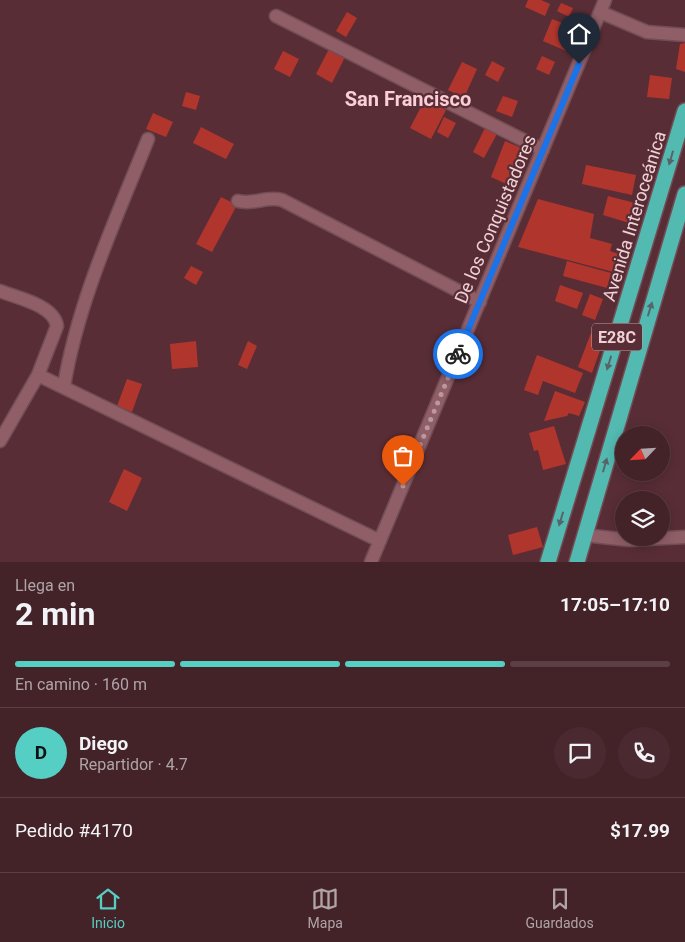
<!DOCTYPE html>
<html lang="es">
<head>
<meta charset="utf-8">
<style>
	:root { --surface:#432228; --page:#4a2a30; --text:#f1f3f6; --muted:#afa4a8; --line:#5b3f45; --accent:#55cec4 }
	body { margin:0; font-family:Roboto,sans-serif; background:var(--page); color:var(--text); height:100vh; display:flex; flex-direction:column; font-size:19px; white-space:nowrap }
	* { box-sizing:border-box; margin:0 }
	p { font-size:16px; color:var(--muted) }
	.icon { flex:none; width:28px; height:28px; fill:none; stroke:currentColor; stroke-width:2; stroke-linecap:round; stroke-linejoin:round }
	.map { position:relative; height:562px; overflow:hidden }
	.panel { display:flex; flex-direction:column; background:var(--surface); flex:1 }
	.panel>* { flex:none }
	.needle { width:32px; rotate:245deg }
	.buttons { position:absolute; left:615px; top:426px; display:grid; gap:10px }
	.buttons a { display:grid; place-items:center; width:55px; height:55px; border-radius:50%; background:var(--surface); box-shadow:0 2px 12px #0003,0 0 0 1px var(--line); font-size:25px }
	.pin { position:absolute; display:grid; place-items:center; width:42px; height:42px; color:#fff; margin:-51px -21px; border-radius:50% 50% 50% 0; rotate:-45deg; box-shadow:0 0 5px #0007 }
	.pin .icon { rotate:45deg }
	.courier { position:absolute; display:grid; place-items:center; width:50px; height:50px; margin:-25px; border:4px solid #1a73e8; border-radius:50%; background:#fff; color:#222; box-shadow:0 1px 6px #0007 }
	.overview em { font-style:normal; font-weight:700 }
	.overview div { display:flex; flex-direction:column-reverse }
	.overview { display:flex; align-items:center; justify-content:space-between; height:85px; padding:0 15px }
	h1 { font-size:32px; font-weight:700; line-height:38px }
	.bar { display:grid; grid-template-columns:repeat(4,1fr); gap:8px 5px; align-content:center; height:60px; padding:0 15px }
	.bar i { height:6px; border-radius:4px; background:var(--line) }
	.bar .selected { background:var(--accent) }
	.bar p { grid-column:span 4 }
	.line { display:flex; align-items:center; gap:12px; padding:0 15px; border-top:1px solid var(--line) }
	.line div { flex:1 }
	.round { display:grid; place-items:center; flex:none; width:52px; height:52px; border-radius:26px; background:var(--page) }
	.dock { display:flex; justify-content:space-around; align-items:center; height:70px; border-top:1px solid var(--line); background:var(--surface); font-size:14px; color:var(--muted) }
	.dock a { display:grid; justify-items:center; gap:2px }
	.dock .selected { color:var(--accent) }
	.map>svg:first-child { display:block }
	.building { fill:#b0362d }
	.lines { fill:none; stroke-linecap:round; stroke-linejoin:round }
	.minor-casing { stroke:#724d55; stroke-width:15 }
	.highway-casing { stroke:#724d55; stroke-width:18 }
	.minor { stroke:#8f5e67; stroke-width:12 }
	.highway { stroke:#53bab2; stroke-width:15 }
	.oneway { fill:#576568 }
	.done { stroke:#ba989e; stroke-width:5; stroke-dasharray:0 9 }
	.route { stroke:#1a73e8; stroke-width:6 }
	.labels { text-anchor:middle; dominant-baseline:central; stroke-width:4.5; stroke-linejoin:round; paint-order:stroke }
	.shield { fill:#592d36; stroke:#c2a0a6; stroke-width:1 }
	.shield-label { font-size:16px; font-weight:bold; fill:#efd2d6 }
	.street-label { font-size:18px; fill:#efd2d6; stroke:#592d36 }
	.quarter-label { font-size:20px; font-weight:bold; fill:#fccfd6; stroke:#592d36 }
</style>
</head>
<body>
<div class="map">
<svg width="685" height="562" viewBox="0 0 685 562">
	<rect width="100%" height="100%" fill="#592d36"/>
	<path class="building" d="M528,0H541L550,4L545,16L525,7Z
		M561,3L573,8L569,17L557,11Z
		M347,12L357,18L346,37L336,31Z
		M552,19L575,28L566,51L543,41Z
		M685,43V72L676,69L680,44Z
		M330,47L346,55L332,83L316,74Z
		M283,51L299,59L290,77L274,69Z
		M542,56L555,62L549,75L536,69Z
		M492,61L505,68L498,82L485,75Z
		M462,62L477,69L464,98L448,90Z
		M650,75L672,78L669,99L647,97Z
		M186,92L200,96L196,110L182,106Z
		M503,96L518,101L512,117L496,111Z
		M425,99L446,110L431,139L410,128Z
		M153,113L173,122L166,137L146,129Z
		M444,117L456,123L448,138L437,132Z
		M486,126L498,132L484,158L473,152Z
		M201,127L234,144L226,159L193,143Z
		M505,141L528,151L513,187L491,177Z
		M586,165L636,175L632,195L582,184Z
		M608,196L635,203L629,223L603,215Z
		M221,197L237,205L212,252L196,244Z
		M538,199L594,214L590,238L612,244L610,251L619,254L617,262L628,264L625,275L518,247Z
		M567,261L611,273L607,288L563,276Z
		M191,266L203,272L196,285L184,278Z
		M560,285L583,293L577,309L555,301Z
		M590,294L603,299L595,320L582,315Z
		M591,333L604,339L592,373L578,367Z
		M196,341L198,367L172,369L170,344Z
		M248,341L257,346L247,369L238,365Z
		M537,355L583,373L575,393L543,381L538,395L524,390Z
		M127,379L142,384L132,412L117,406Z
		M555,391L585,402L579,416L569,413L567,416L544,421Z
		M554,426L566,464L543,470L538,450L534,451L529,433Z
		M124,469L142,478L127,511L109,502Z
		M537,527L543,547L513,555L508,535Z"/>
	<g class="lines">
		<g class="minor-casing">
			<path id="minor" d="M600,12L647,32L685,35
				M276,16L543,150
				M238,201C254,205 266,196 282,200L480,302
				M0,291C17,298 54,305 57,326L38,375L0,441
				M38,375L380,541
				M64,386C78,301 116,219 148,139
				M584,535L629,540L685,537
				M371,562L605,0"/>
		</g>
		<g class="highway-casing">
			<path id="highway" d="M548,562L685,111
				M577,562L685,194"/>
		</g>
		<use href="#minor" class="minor"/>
		<use href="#highway" class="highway"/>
	</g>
	<defs><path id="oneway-solid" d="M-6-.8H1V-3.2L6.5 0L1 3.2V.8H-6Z" transform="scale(1.25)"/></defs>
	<g class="oneway">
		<use href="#oneway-solid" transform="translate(671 158) rotate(106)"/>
		<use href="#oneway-solid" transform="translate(650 309) rotate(-73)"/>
		<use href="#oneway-solid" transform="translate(609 363) rotate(107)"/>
		<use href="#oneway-solid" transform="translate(605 465) rotate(-74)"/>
		<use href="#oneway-solid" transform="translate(561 519) rotate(107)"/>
	</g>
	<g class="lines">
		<path class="done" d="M403,486L458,354"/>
		<path class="route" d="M458,354L579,64"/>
	</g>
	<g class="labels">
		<rect class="shield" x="592" y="323.5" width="50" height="27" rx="4"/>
		<g class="shield-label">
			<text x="617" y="337">E28C</text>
		</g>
		<g class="street-label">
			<text transform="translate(634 216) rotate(-73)">Avenida Interoceánica</text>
			<text transform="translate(495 219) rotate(-67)">De los Conquistadores</text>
		</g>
		<g class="quarter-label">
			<text x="408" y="99">San Francisco</text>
		</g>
	</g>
</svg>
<div class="buttons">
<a><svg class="needle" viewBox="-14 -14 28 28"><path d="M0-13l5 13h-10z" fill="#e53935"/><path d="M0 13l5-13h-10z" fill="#afa4a8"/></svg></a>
<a><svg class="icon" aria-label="layers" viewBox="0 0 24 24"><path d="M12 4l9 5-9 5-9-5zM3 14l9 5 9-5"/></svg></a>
</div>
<div class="pin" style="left:403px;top:486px;background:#ea580c"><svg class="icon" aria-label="bag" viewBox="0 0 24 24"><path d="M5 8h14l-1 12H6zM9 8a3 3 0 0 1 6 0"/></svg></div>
<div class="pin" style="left:579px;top:64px;background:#1f2937"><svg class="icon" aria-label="home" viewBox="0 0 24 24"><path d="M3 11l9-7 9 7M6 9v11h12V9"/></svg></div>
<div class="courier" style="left:458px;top:354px"><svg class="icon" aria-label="bike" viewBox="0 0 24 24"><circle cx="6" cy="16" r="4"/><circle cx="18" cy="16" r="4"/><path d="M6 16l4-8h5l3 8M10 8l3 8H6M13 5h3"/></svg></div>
</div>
<section class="panel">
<div class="overview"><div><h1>2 min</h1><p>Llega en</p></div><em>17:05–17:10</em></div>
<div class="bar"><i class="selected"></i><i class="selected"></i><i class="selected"></i><i></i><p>En camino · 160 m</p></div>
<div class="line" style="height:90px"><b class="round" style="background:var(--accent);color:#111">D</b><div><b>Diego</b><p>Repartidor · 4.7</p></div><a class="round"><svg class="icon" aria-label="chat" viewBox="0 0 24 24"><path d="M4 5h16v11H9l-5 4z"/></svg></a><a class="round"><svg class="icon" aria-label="phone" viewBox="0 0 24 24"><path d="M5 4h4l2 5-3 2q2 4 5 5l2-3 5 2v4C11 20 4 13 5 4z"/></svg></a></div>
<div class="line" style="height:65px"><div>Pedido #4170</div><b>$17.99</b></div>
</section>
<nav class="dock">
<a class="selected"><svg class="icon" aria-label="home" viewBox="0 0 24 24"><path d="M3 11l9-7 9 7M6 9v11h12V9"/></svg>Inicio</a>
<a><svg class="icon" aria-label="map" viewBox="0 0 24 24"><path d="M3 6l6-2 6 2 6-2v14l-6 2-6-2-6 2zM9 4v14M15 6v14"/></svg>Mapa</a>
<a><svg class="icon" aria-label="saved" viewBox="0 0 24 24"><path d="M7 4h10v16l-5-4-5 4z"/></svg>Guardados</a>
</nav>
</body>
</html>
